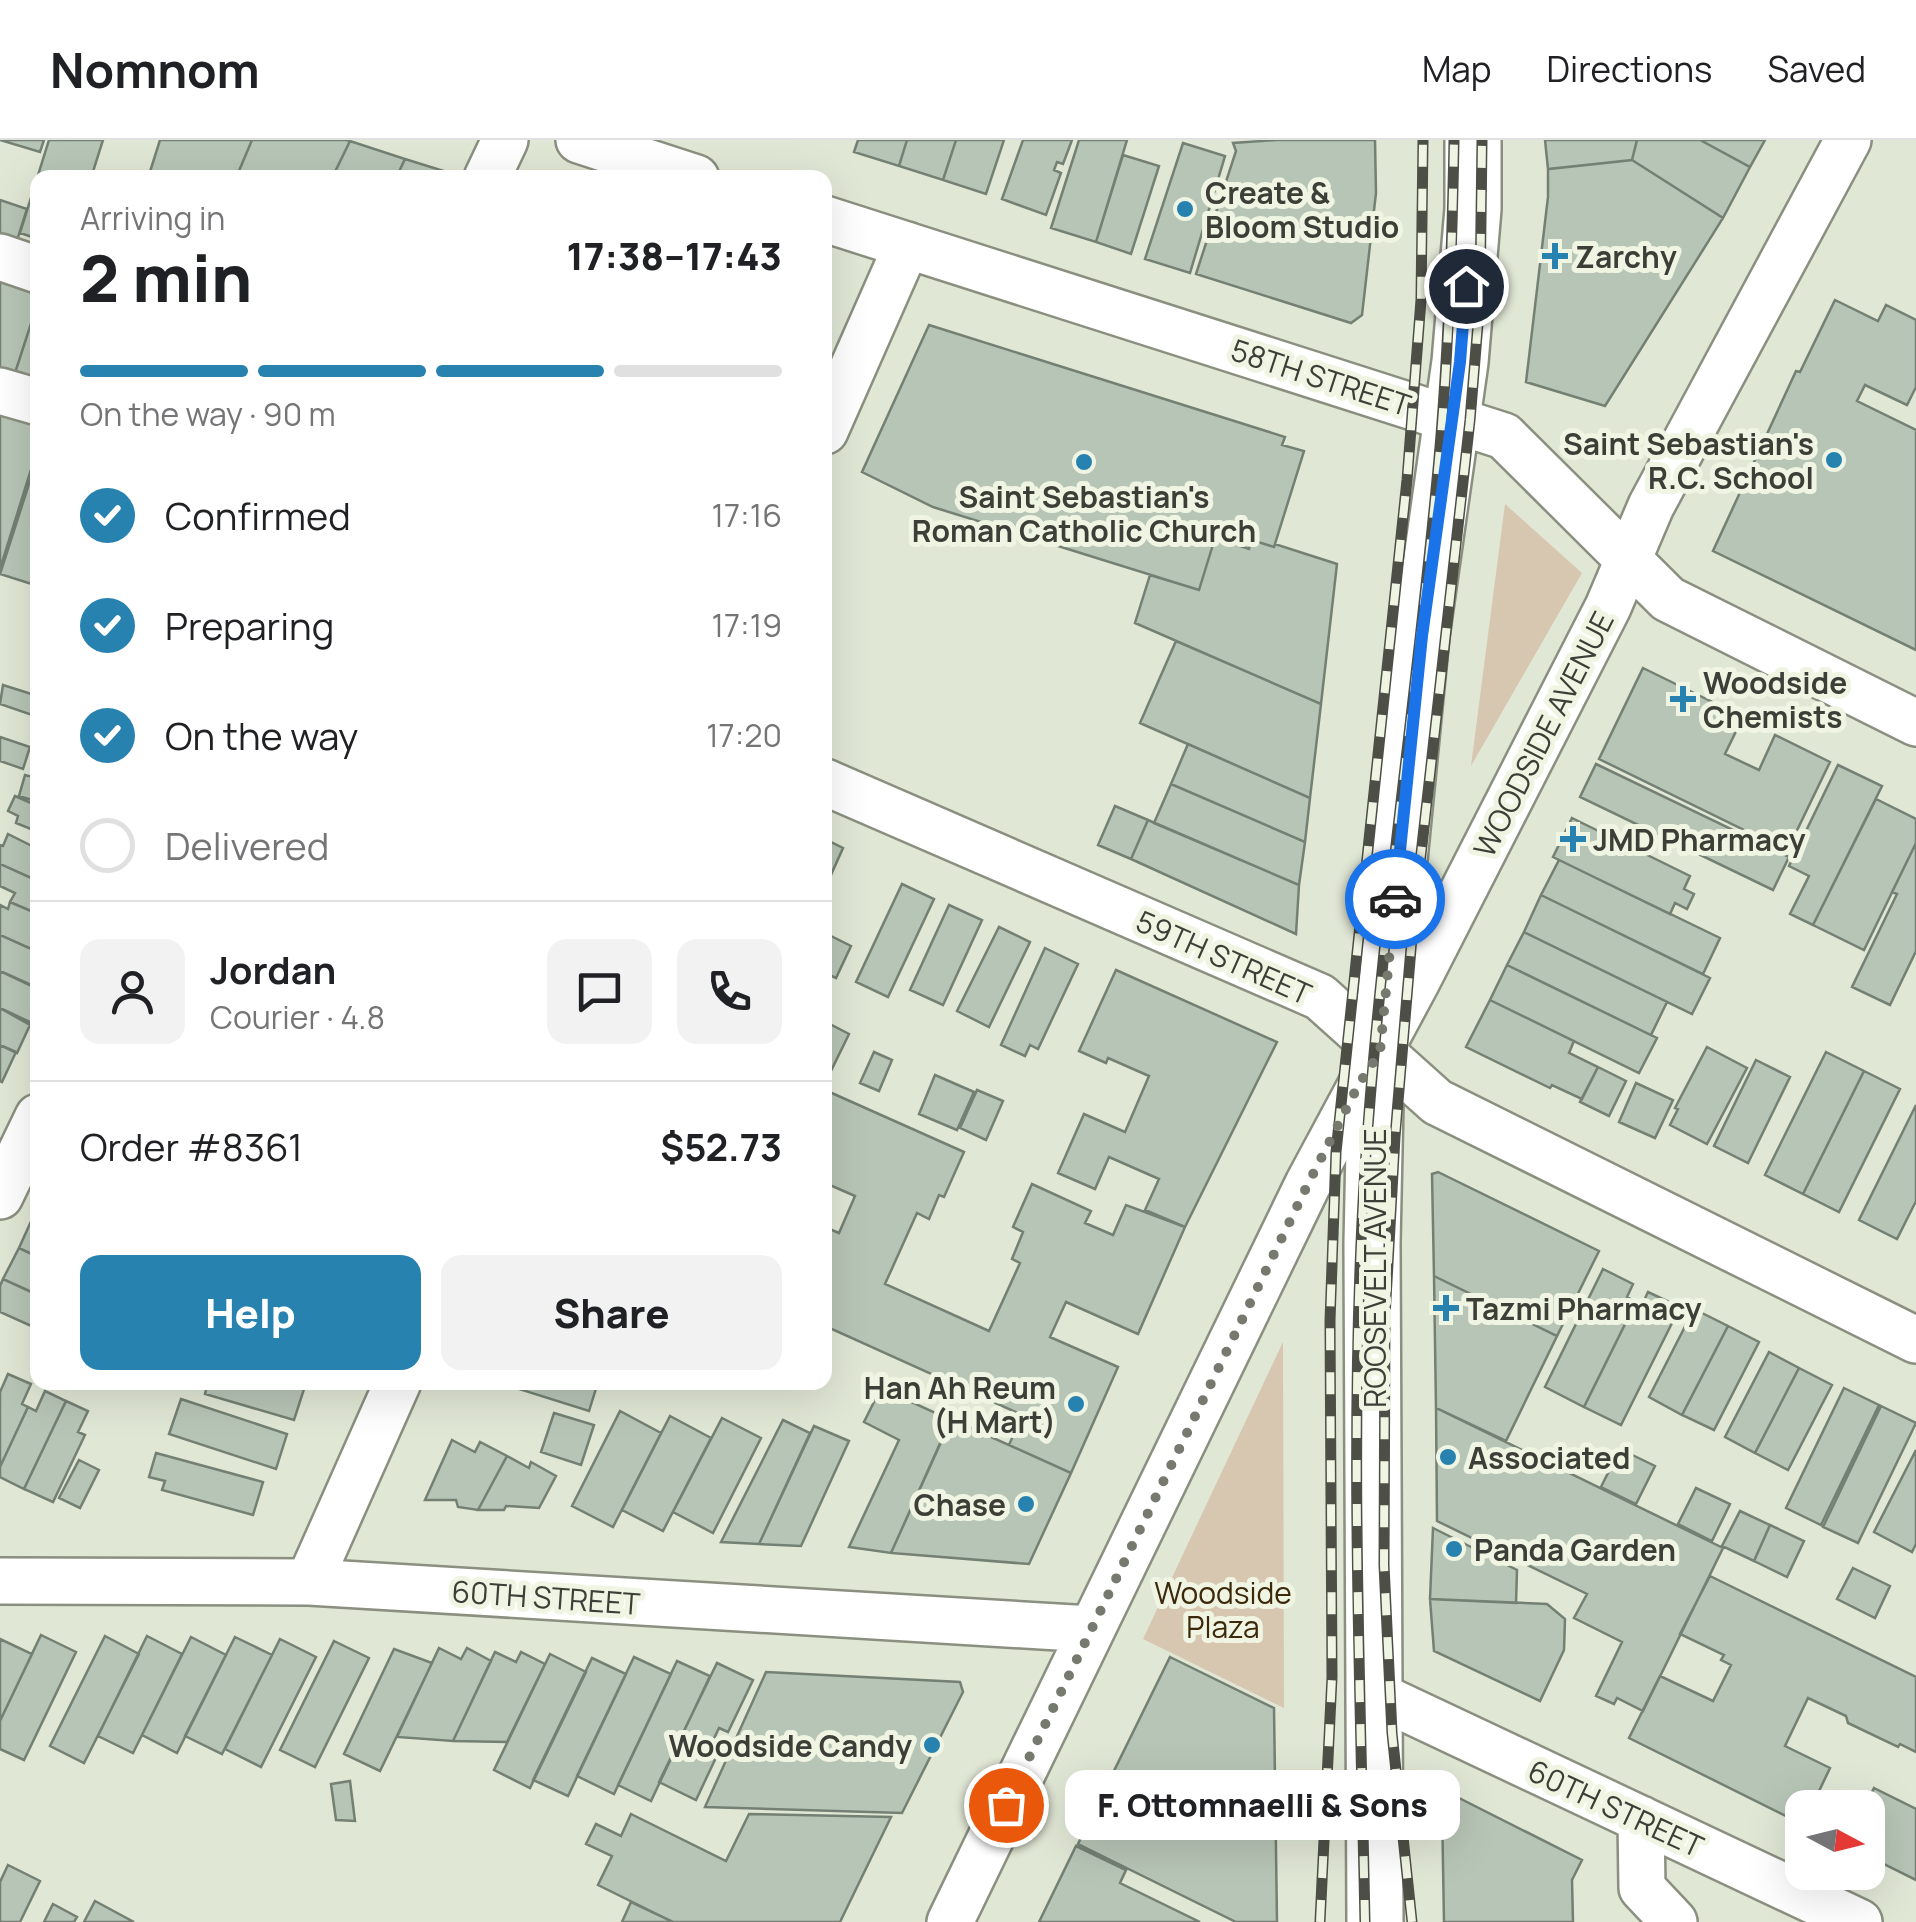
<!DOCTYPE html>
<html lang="en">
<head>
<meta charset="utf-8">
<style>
	:root { --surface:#fff; --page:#f2f2f2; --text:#202124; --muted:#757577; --line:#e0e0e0; --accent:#2782af }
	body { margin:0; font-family:Manrope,sans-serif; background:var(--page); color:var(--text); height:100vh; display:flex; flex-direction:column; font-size:38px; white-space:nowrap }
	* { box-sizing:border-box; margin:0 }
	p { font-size:32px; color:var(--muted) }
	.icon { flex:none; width:55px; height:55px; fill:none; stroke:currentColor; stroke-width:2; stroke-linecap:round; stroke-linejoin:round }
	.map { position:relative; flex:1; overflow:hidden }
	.panel { position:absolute; left:30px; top:30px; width:802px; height:1220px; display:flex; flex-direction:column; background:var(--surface); border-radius:20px; box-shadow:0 10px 40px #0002 }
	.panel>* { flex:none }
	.needle { width:65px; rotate:97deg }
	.buttons { position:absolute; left:1785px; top:1650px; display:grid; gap:20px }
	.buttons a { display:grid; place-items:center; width:100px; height:100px; border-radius:20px; background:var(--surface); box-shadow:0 10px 40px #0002; font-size:50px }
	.pin { position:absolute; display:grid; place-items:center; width:85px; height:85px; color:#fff; margin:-42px; border:5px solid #fff; border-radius:50%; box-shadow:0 2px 10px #0007 }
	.courier { position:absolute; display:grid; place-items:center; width:100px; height:100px; margin:-50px; border:8px solid #1a73e8; border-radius:50%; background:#fff; color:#222; box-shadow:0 2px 12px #0007 }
	.bubble { position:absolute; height:70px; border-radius:20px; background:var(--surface); box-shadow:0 10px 40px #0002; font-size:32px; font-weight:800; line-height:70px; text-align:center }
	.overview em { font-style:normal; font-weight:800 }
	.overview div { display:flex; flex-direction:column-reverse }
	.overview { display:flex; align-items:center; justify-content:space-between; height:170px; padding:0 50px }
	h1 { font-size:65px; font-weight:800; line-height:75px }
	.bar { display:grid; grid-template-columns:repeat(4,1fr); gap:15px 10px; align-content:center; height:120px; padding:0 50px }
	.bar i { height:12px; border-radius:8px; background:var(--line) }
	.bar .current { background:var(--accent) }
	.bar p { grid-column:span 4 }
	.line { display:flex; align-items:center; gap:25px; padding:0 50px; border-top:2px solid var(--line) }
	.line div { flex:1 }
	.round { display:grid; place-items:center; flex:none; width:105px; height:105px; border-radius:20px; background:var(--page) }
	ol { padding:0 50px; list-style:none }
	li { display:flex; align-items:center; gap:30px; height:110px }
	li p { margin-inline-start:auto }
	li .icon { padding:10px; border-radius:50%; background:var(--accent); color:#fff; stroke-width:4 }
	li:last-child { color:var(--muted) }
	li i { width:55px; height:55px; border:5px solid var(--line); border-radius:50% }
	.button { display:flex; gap:20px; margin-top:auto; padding:20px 50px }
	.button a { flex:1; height:115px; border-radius:20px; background:var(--accent); color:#fff; font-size:40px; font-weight:800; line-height:115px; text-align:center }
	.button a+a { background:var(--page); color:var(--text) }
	header { display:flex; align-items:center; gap:60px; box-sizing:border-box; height:140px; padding:0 50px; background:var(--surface); border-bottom:2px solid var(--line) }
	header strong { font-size:48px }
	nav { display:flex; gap:55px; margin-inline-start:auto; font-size:35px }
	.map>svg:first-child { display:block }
	.green { fill:#d7c7b0 }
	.building { fill:#b7c5b6; stroke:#738073; stroke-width:2.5 }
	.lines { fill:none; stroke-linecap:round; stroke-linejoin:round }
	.minor-casing { stroke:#8a8f7f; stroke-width:50 }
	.major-casing { stroke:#8a8f7f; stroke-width:60 }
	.minor { stroke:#fff; stroke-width:45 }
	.major { stroke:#fff; stroke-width:55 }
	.rail-casing { stroke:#4d4f47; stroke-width:11 }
	.rail { stroke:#eff5e2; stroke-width:8; stroke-dasharray:22; stroke-linecap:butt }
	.done { stroke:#76796e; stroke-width:10; stroke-dasharray:0 18 }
	.route { stroke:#1a73e8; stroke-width:12 }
	.poi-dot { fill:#2782af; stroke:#eff5e2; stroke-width:4 }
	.labels { text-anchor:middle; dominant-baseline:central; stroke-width:10; stroke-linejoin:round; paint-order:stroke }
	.poi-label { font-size:30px; font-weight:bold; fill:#3c3e37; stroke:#eff5e2; text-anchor:start }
	.street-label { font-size:30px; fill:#3c3e37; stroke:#eff5e2 }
	.park-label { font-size:30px; fill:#3c290b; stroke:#eff5e2 }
</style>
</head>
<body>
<header>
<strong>Nomnom</strong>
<nav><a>Map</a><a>Directions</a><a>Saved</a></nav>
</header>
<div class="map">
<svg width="1916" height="1782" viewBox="0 0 1916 1782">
	<rect width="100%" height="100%" fill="#e1e7d5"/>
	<path class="green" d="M1505,364L1582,433L1471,626Z
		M1283,1202L1284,1568L1143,1499Z"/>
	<path class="building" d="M0,0H44L40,12Z
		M49,0H103L91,38H38V99L20,93Z
		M160,0H252L236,38H148Z
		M252,0H346L350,1L332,38H236Z
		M858,0H907L899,26L854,12Z
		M907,0H956L943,40L899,26Z
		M956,0H1004L986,54L943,40Z
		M1023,0H1072L1063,24L1057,22L1054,30L1061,33L1046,75L1002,59Z
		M1079,0H1127L1096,102L1051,88Z
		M1277,0H1375L1376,53L1362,175L1351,183L1196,134L1236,11L1233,3Z
		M1545,0H1637L1632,20L1548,29Z
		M1637,0H1700L1750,27L1723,78L1632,20Z
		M1700,0H1765L1750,27Z
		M350,1L405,19L396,38H332Z
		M1183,3L1225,16L1190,133L1145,119Z
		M1123,15L1159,26L1131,114L1096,102Z
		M405,19L447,32L445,38H396Z
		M1632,20L1723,78L1605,266L1526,242L1548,57V29Z
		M0,60L27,69L14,110L0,106Z
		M0,130L38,142V162L14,236L0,231Z
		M1835,160L1878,181L1886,165L1916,180V247L1907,265L1865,245L1857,261L1916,290V510L1713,411L1796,231L1800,232Z
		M38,162V243L14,236Z
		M929,185L1285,297L1282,305L1304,311L1274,407L1252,400L1249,409L1215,398L1199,450L933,367L862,332Z
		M0,271L38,282V307L0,429Z
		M38,316V446L0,434Z
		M1215,398L1249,409L1252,400L1274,407L1275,404L1337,424L1321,564L1135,483L1150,435L1199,450Z
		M1176,501L1321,564L1310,658L1140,583Z
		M1643,528L1743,577L1725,614L1759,630L1775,595L1830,622L1787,711L1599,619Z
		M3,545L38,556L32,575L0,564Z
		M0,597L30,607L23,629L0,621Z
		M1188,604L1310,658L1305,702L1171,644Z
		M1596,624L1789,717L1773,750L1580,657Z
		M1838,625L1882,646L1813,785L1790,774L1809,736L1789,726Z
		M38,632V662L19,656L25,635L36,638Z
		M1171,644L1305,702L1299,745L1154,683Z
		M15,656L38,666V692L16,683L18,676L8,671Z
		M1876,659L1916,679V703L1864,810L1813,785Z
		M1115,666L1148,680L1131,719L1098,705Z
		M1572,678L1690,736L1684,749L1694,754L1687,769L1675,763L1670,774L1553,717Z
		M1148,680L1299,745L1296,794L1131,719Z
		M8,694L36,708L38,705V741L0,724V705L3,706Z
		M825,699L843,708L826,746L825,745Z
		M1916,703V811L1890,865L1852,847L1897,754L1892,752Z
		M1559,720L1720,798L1703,834L1541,755Z
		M0,724L38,741V774L10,762L15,753L0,746Z
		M902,744L934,759L888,857L856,842Z
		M1541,755L1710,838L1692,874L1524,792Z
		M10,762L38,774V812L0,795V765L8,769Z
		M949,765L982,780L943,865L910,850Z
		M999,787L1030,802L989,887L957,871Z
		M1524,792L1667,862L1651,895L1507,825Z
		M825,793L851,806L836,838L825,833Z
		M0,795L38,812V848L0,831Z
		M1045,808L1078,824L1038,909L1030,905L1025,916L1001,905Z
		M1507,825L1657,898L1639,933L1490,860Z
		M1116,830L1277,902L1185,1087L1145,1070L1159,1039L1109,1017L1095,1049L1058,1033L1084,974L1125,992L1149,936L1108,918L1106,923L1079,911Z
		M0,831L36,848L38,872L32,883L0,868Z
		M1490,860L1574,901L1569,913L1598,927L1582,959L1552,945L1550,948L1466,907Z
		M0,868L30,885L17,913L0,905Z
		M826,882L849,894L830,933L825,931Z
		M0,905L16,912L2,942L0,941Z
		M1707,907L1747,928L1707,1004L1670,985L1678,969L1675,968Z
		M874,912L892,920L879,951L860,943Z
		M1826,912L1864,931L1803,1054L1765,1035Z
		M1756,920L1790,937L1748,1023L1714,1006Z
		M1598,927L1626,941L1609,976L1580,962Z
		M1864,931L1900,949L1839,1072L1803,1054Z
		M935,935L974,952L957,990L919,974Z
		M1636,943L1673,960L1655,998L1619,982Z
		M825,950L964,1012L944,1057L939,1055L929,1079L917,1073L885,1144L989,1191L1020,1123L1012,1119L1023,1092L1013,1087L1032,1044L1091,1071L1085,1083L1113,1095L1126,1065L1185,1087L1138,1194L1066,1162L1050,1197L1118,1227L1071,1333L1009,1305L1022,1275L825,1186V1087L839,1093L855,1056L825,1043Z
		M977,950L1003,961L986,1000L960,988Z
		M1916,965V1061L1897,1099L1859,1080Z
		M1438,1032L1599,1111L1557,1196L1434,1136L1432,1034Z
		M33,1077L38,1080V1117L19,1108Z
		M19,1108L38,1117V1155L3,1139Z
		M1603,1129L1633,1144L1627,1157L1636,1162L1584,1267L1545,1247Z
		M1434,1136L1557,1196L1506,1301L1436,1268Z
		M3,1139L38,1155V1189L0,1172V1146Z
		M1648,1152L1680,1167L1621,1285L1584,1267L1636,1162L1642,1165Z
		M1694,1169L1728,1186L1682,1275L1649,1257Z
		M1728,1186L1759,1202L1714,1290L1682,1275Z
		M1769,1212L1799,1228L1755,1313L1725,1297Z
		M1799,1228L1832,1245L1788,1330L1755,1313Z
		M8,1234L31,1244L22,1264L28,1267L0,1327V1252Z
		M208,1242H304L306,1243L294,1280L205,1254Z
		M497,1242H598L589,1271Z
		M881,1248L951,1280L891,1413L849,1407L899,1300L864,1282Z
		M1844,1248L1879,1265L1821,1385L1786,1368Z
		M45,1251L66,1261L24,1349L0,1337V1327L28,1267L36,1271Z
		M181,1259L287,1294L276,1329L169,1294Z
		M66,1261L88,1271L78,1292L85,1295L53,1362L24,1349Z
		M1881,1266L1916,1283L1858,1403L1823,1387Z
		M1436,1268L1723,1408L1643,1571L1617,1558L1614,1564L1596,1556L1622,1502L1574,1478L1587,1454L1437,1381Z
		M620,1271L661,1293L613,1387L572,1366Z
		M554,1273L594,1285L581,1325L541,1312Z
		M670,1276L711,1298L663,1391L622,1370Z
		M722,1278L761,1298L713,1393L673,1372Z
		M951,1279L1071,1333L1029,1424L891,1413Z
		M783,1280L810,1293L759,1404L721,1402Z
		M814,1286L849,1301L801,1406L759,1404Z
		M452,1300L475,1312L480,1302L507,1316L478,1370L458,1367L456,1360H425Z
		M1620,1309L1655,1326L1636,1364L1601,1347Z
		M1916,1310V1404L1912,1412L1874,1392Z
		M156,1313L263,1342L253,1375L162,1350L165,1341L149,1337Z
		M507,1316L529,1328L531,1322L556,1336L539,1368L506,1366L504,1370H478Z
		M79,1320L99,1330L80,1368L59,1358Z
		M1696,1348L1730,1364L1712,1401L1678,1384Z
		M1740,1371L1770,1385L1754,1421L1722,1406Z
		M1770,1385L1804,1401L1787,1437L1754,1421Z
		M1433,1388L1517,1430L1516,1463L1430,1459Z
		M1853,1428L1890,1446L1875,1478L1837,1459Z
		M1710,1436L1916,1537V1612L1900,1604L1898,1607L1848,1583L1846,1576L1808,1558L1785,1606L1830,1628L1811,1668H1802V1684L1629,1598L1660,1536L1713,1561L1731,1525L1721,1520L1724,1515L1680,1494Z
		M1430,1459L1547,1464L1565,1479L1564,1510L1540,1561L1434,1511Z
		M41,1495L76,1512L24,1620L0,1609V1581Z
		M105,1496L139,1514L84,1623L50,1606Z
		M147,1496L182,1514L133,1613L98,1596Z
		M191,1497L226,1515L177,1613L142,1595Z
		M235,1497L272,1515L222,1614L185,1596Z
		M0,1499L32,1514L0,1581Z
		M280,1499L316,1517L261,1627L225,1609Z
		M334,1501L369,1518L315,1627L280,1610Z
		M439,1508L461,1519L467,1508L491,1521L453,1601L397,1597Z
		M394,1509L432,1523L380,1631L344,1614Z
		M495,1512L516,1522L521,1512L545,1524L507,1602L453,1601Z
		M550,1514L586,1532L530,1648L494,1630Z
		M634,1517L671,1534L614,1654L577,1636Z
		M1170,1517L1274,1568L1277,1782H1236L1078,1704Z
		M592,1518L626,1534L568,1656L533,1640Z
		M677,1521L710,1536L651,1661L618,1645Z
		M717,1523L753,1540L728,1592L719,1588L711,1605L720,1609L696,1660L659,1642Z
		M766,1532L960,1542L963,1552L902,1673L705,1667Z
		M350,1641L355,1681L336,1680L331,1644Z
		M1874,1648L1916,1669V1740L1868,1716V1668H1864Z
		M1457,1657L1582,1720L1572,1740L1573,1782H1444L1442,1667Z
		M631,1674L726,1721L749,1674L891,1677L840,1782H673L598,1745L612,1716L586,1704L596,1684L621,1696Z
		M1076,1706L1126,1730L1120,1743L1200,1782H1039Z
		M8,1725L40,1741L20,1782H0V1742Z
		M95,1761L134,1782H84Z
		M631,1762L673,1782H622Z
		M53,1764L77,1777L74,1782H44Z"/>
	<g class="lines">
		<g class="minor-casing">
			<path id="minor" d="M579,0L696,38
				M487,38L505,0
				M825,79L1504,296L1668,459L1916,583
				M0,117L38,130
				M0,251L38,262
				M825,291L907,105
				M825,642L1320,857L1437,962L1916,1200
				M0,1056L38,977
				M0,1441L309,1442L1091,1489
				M309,1442L398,1242
				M1373,1553L1859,1782
				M1641,1679L1642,1748L1674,1782
				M950,1782L1308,1044L1417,841L1608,467L1651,366L1848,0"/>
		</g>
		<g class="major-casing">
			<path id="major" d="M1375,1782L1372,1103L1375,963L1421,496L1460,222L1473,69V0"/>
		</g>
		<use href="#minor" class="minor"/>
		<use href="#major" class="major"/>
		<g class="rail-casing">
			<path id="rail" d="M1320,1782L1332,1537L1330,1181L1336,1012L1407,340L1421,160L1423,0
				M1365,1782C1360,1531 1349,1279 1365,1028C1380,801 1414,576 1436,350C1448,233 1452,117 1454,0
				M1412,1782L1392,1593L1384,1425L1385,1177L1395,997L1413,785L1470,280L1480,159L1482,0"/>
		</g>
		<use href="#rail" class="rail"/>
	</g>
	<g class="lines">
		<path class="done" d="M1006,1665L1308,1044L1359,944L1380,912L1395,759"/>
		<path class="route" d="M1395,759L1422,496L1460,222L1466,146"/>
	</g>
	<g class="poi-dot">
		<circle cx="1185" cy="69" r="10"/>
		<path d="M1550 101h10v10h10v10h-10v10h-10v-10h-10v-10h10z"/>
		<circle cx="1834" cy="320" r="10"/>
		<circle cx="1084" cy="322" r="10"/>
		<path d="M1678 544h10v10h10v10h-10v10h-10v-10h-10v-10h10z"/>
		<path d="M1568 684h10v10h10v10h-10v10h-10v-10h-10v-10h10z"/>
		<path d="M1441 1153h10v10h10v10h-10v10h-10v-10h-10v-10h10z"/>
		<circle cx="1076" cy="1264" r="10"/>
		<circle cx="1448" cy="1317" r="10"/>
		<circle cx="1026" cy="1364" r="10"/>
		<circle cx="1454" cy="1409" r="10"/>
		<circle cx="932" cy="1605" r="10"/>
	</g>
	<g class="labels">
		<g class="poi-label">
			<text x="1205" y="52">Create &amp;<tspan x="1205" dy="34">Bloom Studio</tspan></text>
			<text x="1575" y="116">Zarchy</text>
			<text x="1814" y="303" text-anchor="end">Saint Sebastian's<tspan x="1814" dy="34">R.C. School</tspan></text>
			<text x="1084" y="356" text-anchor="middle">Saint Sebastian's<tspan x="1084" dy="34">Roman Catholic Church</tspan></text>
			<text x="1703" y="542">Woodside<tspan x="1703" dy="34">Chemists</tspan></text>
			<text x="1593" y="699">JMD Pharmacy</text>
			<text x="1466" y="1168">Tazmi Pharmacy</text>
			<text x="1056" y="1247" text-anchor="end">Han Ah Reum<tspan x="1056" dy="34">(H Mart)</tspan></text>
			<text x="1468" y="1317">Associated</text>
			<text x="1006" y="1364" text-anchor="end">Chase</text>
			<text x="1474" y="1409">Panda Garden</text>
			<text x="912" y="1605" text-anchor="end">Woodside Candy</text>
		</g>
		<g class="street-label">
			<text transform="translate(1321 237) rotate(18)">58TH STREET</text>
			<text transform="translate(1543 594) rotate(-63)">WOODSIDE AVENUE</text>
			<text transform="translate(1224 817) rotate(24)">59TH STREET</text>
			<text transform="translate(1374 1128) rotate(-90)">ROOSEVELT AVENUE</text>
			<text transform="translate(546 1457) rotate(4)">60TH STREET</text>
			<text transform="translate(1616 1668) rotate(25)">60TH STREET</text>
		</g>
		<g class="park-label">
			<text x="1223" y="1452">Woodside<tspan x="1223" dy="34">Plaza</tspan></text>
		</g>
	</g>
</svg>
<div class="buttons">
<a><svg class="needle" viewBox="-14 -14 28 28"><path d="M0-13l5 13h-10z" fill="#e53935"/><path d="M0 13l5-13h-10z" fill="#757577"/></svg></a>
</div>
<div class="pin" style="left:1006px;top:1665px;background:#ea580c"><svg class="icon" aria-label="bag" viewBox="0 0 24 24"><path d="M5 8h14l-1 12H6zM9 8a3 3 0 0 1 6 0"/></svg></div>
<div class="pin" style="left:1466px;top:146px;background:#1f2937"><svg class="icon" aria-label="home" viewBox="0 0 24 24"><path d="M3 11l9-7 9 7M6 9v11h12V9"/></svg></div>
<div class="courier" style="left:1395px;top:759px"><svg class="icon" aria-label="car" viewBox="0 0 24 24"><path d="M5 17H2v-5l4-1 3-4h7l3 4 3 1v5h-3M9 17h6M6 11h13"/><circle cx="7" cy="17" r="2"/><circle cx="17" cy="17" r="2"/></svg></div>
<div class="bubble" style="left:1065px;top:1630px;width:395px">F. Ottomnaelli &amp; Sons</div>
<section class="panel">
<div class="overview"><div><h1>2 min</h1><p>Arriving in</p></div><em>17:38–17:43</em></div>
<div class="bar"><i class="current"></i><i class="current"></i><i class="current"></i><i></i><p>On the way · 90 m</p></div>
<ol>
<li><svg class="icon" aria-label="check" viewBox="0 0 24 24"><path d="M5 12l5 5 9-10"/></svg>Confirmed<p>17:16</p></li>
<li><svg class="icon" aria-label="check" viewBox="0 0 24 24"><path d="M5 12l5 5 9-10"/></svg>Preparing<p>17:19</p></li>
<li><svg class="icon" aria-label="check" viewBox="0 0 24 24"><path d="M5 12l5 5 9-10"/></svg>On the way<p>17:20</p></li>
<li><i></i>Delivered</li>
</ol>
<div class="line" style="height:180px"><a class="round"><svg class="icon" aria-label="person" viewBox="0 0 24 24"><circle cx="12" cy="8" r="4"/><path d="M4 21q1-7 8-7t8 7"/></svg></a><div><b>Jordan</b><p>Courier · 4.8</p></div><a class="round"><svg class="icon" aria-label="chat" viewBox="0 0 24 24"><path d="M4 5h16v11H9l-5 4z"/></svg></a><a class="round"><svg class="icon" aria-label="phone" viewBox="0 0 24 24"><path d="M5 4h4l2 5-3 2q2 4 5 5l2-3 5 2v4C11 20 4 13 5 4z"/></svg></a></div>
<div class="line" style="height:130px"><div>Order #8361</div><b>$52.73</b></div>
<div class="button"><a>Help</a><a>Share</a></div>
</section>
</div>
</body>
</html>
